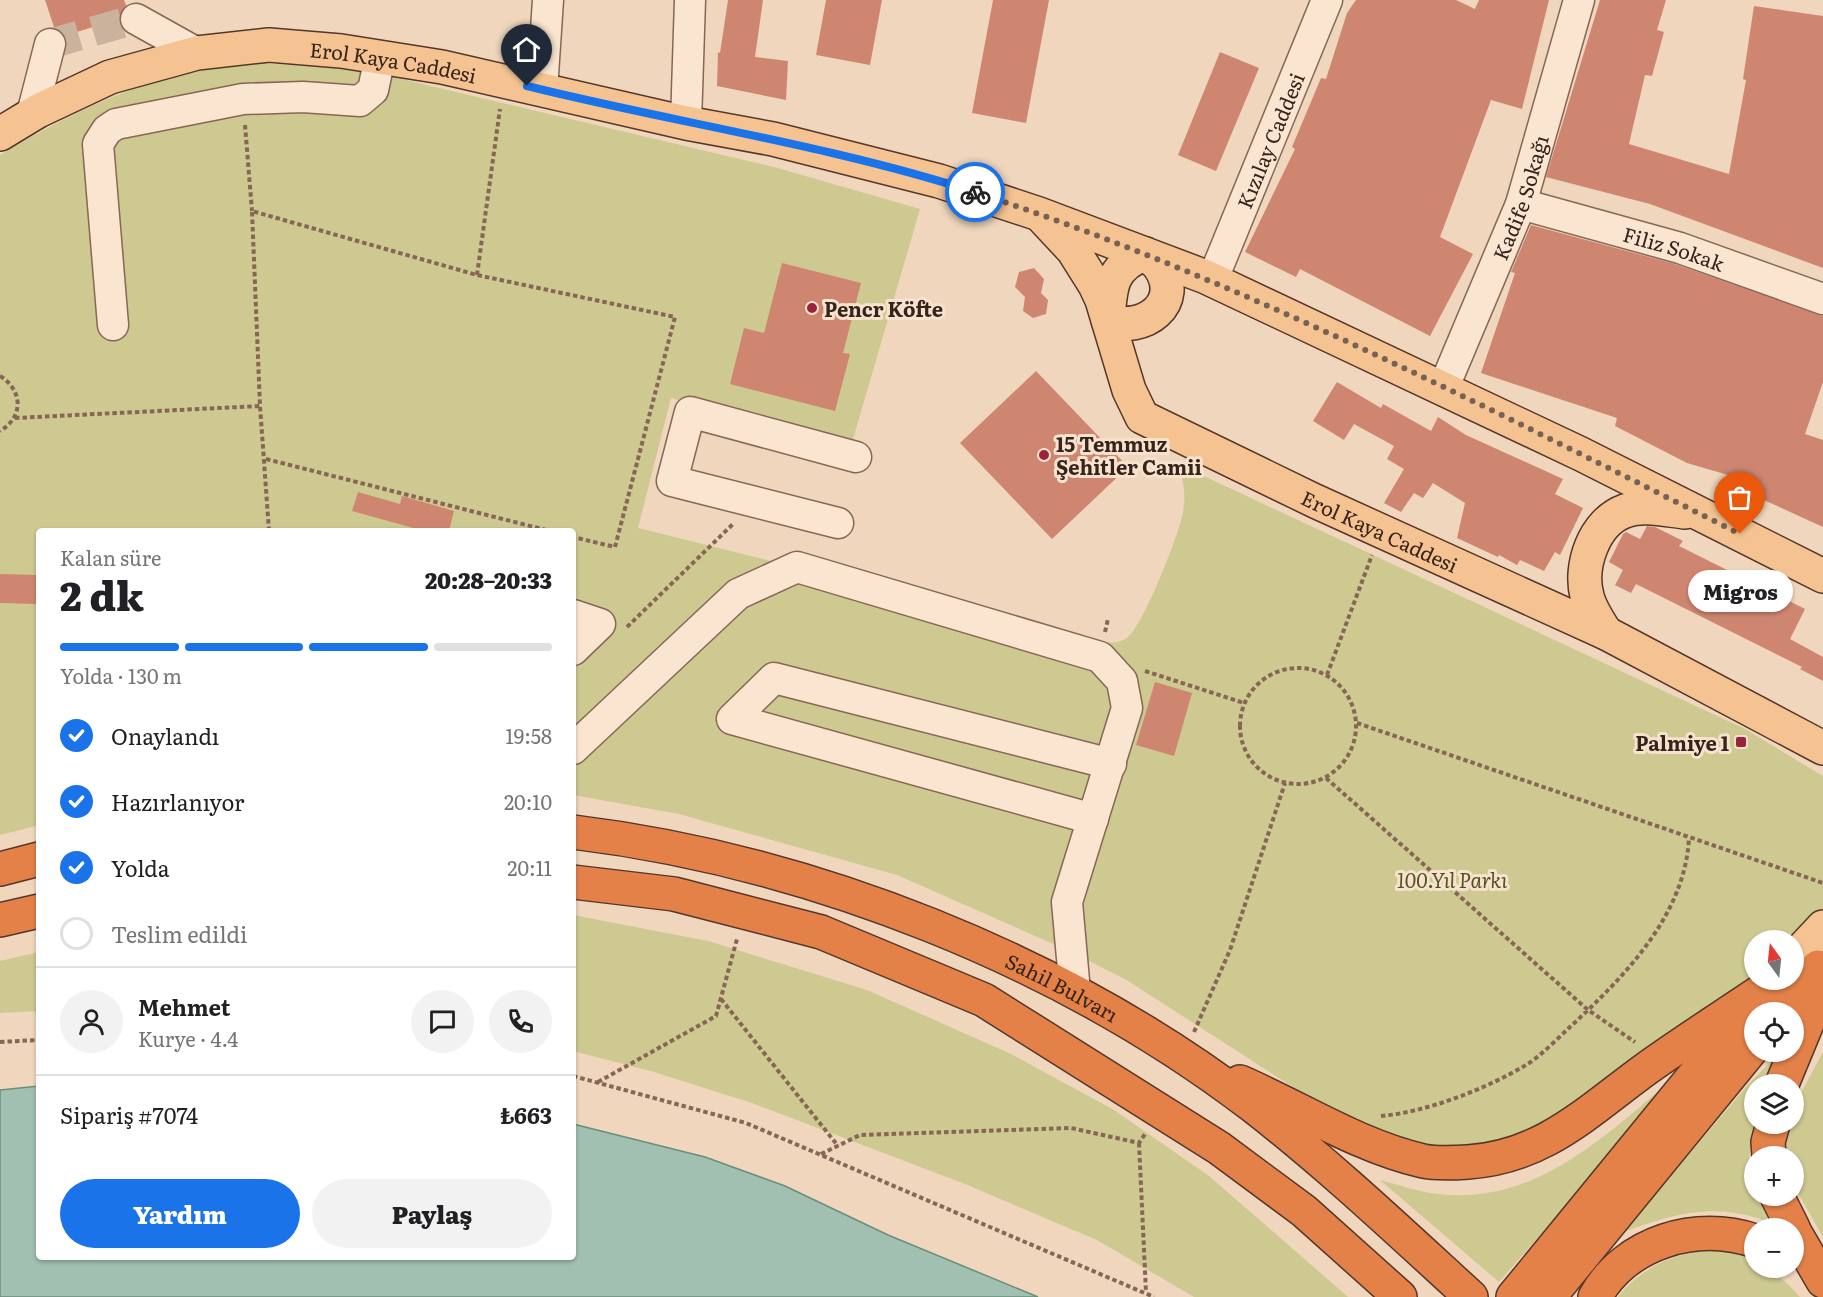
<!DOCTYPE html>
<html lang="tr">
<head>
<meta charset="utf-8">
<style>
	:root { --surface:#fff; --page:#f2f2f2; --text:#202124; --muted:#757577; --line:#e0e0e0; --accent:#1a73e8 }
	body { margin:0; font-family:Literata,serif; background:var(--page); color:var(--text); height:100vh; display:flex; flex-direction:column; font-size:22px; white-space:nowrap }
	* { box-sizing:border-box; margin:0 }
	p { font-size:20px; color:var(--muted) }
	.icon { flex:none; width:33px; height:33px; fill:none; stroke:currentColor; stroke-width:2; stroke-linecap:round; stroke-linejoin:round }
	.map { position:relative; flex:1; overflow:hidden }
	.panel { position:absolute; left:36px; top:528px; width:540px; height:732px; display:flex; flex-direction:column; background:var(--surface); border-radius:6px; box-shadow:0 2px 4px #0004 }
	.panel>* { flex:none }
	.needle { width:39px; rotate:345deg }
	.controls { position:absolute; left:1744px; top:930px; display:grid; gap:12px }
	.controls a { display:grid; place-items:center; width:60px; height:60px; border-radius:50%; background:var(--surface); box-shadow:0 2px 4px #0004; font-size:30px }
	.pin { position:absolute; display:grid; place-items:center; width:51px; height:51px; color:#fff; margin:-62px -26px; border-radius:50% 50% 50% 0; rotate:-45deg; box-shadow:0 0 6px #0007 }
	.pin .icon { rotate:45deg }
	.courier { position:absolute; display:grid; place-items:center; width:60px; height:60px; margin:-30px; border:4px solid #1a73e8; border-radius:50%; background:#fff; color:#222; box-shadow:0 2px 8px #0007 }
	.bubble { position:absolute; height:42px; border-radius:21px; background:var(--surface); box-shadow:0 2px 4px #0004; font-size:20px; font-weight:800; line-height:42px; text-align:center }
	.summary em { font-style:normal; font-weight:800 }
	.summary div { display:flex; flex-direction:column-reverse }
	.summary { display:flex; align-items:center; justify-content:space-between; height:102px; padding:0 24px }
	h1 { font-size:39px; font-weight:800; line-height:45px }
	.bar { display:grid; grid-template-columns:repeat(4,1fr); gap:9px 6px; align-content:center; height:72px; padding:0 24px }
	.bar i { height:8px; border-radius:4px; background:var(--line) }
	.bar .on { background:var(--accent) }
	.bar p { grid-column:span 4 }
	.line { display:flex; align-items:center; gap:15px; padding:0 24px; border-top:2px solid var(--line) }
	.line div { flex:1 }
	.round { display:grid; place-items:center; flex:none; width:63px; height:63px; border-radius:32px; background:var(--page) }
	ol { padding:0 24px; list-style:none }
	li { display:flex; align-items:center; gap:18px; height:66px }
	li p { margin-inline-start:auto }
	li .icon { padding:6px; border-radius:50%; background:var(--accent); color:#fff; stroke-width:4 }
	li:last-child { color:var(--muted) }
	li i { width:33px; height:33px; border:3px solid var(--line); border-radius:50% }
	.action { display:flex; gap:12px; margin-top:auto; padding:12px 24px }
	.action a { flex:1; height:69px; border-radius:36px; background:var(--accent); color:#fff; font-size:24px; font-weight:800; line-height:69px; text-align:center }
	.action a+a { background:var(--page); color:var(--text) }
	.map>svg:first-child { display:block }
	.green { fill:#cdc991 }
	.water { fill:#a1c0b1; stroke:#688e7d; stroke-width:1.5 }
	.building { fill:#cf8671 }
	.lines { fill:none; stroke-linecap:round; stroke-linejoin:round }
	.minor-tunnel { stroke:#cab29d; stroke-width:30; stroke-dasharray:30 15; stroke-linecap:butt }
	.minor-casing { stroke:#876656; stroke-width:33 }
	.major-casing { stroke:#55362a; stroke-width:36 }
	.highway-casing { stroke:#55362a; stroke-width:36 }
	.path { stroke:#876656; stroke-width:4; stroke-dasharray:4.5 3; stroke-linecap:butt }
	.minor { stroke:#fae5d0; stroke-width:30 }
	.major { stroke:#f5c392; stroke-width:33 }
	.highway { stroke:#e38149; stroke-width:33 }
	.done { stroke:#776254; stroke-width:6; stroke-dasharray:0 10.8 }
	.route { stroke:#1a73e8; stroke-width:8 }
	.poi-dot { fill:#99233b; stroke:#f6e2cd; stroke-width:2 }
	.labels { text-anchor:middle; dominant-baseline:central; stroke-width:6; stroke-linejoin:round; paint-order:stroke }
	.street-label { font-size:20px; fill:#36231b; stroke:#f6e2cd }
	.poi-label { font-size:20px; font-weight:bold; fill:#36231b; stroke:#f6e2cd; text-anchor:start }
	.park-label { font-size:20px; font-style:italic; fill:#505321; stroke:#f6e2cd }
</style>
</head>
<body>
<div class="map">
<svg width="1823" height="1297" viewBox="0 0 1823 1297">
	<rect width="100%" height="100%" fill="#efd6bd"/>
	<path class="green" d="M256,63L326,67L393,77L774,167L920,209L851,446L671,398L638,528L1056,632C1075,636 1111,651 1128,637C1143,626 1180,532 1183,512C1186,493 1184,479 1176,463L1745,729L1823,776V926L1794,940H1755V980L1541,1139L1447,1163L1327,1109L1125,979L1065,949L897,875L679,814L573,795V531H39V825L0,835V155C89,103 151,73 256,63Z
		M573,915L708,941L867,990L1011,1054L1114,1110L1209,1176L1348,1297H1194L1097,1240L965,1184L752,1103L654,1072L573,1051Z
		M39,952V1011L0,1013V961Z
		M1780,1052L1770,1084H1755V1120L1749,1158L1755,1196H1758L1769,1222C1714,1202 1676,1213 1624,1232L1746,1087Z
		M1823,1052V1237L1794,1186V1156H1786V1124H1794V1106Z
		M1667,1090L1499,1282L1380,1180C1399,1185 1419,1192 1438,1194C1526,1205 1593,1147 1655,1094Z
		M1715,1250L1732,1252L1755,1262V1268C1773,1268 1788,1284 1800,1297H1618C1644,1265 1675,1253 1715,1250Z"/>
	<path class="water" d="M39,1086V1257H573V1124L705,1157L785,1186L888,1235L1038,1297H0V1090Z"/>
	<path class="building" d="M45,0H124L126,5L119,19L64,36L54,27Z
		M728,0H763L755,57L788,61L786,100L717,86L718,52L720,53Z
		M826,0H882L870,65L816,55Z
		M993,0H1049L1026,123L972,113Z
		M1356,0H1456L1475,9L1479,0H1549L1522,109L1491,100L1440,237L1473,254L1430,336L1300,269L1296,277L1245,252L1295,149L1292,147L1321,78L1326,79L1347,13Z
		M1600,0H1666L1657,30L1664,32L1652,76L1645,75L1629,144L1729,174L1746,80L1743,79L1754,6L1823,16V268L1650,204L1546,177Z
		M1220,52L1259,68L1216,171L1178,155Z
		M1531,225L1675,264L1823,316V382L1805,434L1823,440V527L1742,490L1745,480L1687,463L1615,426L1617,418L1481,373L1515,273L1511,272Z
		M782,263L861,283L843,353L850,354L835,411L730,384L744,328L764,333Z
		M1034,268L1044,279L1041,293L1048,300L1046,314L1033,318L1023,311L1025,297L1015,287L1019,272Z
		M1036,371L1128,467L1052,539L960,443Z
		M1337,382L1381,408L1383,404L1431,431L1438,417L1466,435L1563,479L1555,494L1583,508L1560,555L1555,552L1544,571L1520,560L1517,565L1499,555L1498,557L1457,538L1465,503L1433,483L1423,498L1414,493L1401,512L1384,503L1404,469L1387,459L1394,446L1354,424L1344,440L1313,421Z
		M358,492L400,504L402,496L454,511L449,531H424L352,511Z
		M1647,526L1655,527L1683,541L1679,546L1805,609L1790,639L1823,657V681L1800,669L1802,667L1636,584L1631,593L1615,585L1623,570L1609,562L1623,534L1626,532L1640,539Z
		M0,574L37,575V604L0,603Z
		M1155,682L1192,693L1174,756L1136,745Z"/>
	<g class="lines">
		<path class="minor-tunnel" d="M50,44L136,19"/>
		<g class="minor-casing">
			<g id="minor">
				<path d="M136,19L197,53"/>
				<path d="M542,90L548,0"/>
				<path d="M32,114L50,44"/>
				<path d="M686,123L690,0"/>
				<path id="s1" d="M1521,204L1680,248L1823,299"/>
				<path id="s2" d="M1212,281L1327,0"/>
				<path d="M113,325L98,144L107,130L116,124L243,99L303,97L360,101L373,90L380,57"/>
				<path id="s3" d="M1443,389L1521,204L1579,0"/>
				<path d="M838,523L672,481L690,412L856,457"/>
				<path d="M573,615L600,624L573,650"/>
				<path d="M573,749L738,594L797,567L1100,657L1122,681L1127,708L1067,902L1075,992"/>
				<path d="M1093,819L732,719L774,678L1111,764"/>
			</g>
		</g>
		<g class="major-casing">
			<g id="major">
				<path id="s4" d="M0,134L38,111L110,77L197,53L269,45L341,51L442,67L686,123L773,139L939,181L1039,214L1206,277L1581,454L1823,576"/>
				<path id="s5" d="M1044,219L1073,250L1095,285L1102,300L1129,390L1142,417L1315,501L1606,633L1823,748"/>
				<path d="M1145,254C1150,258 1156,262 1159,266C1185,303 1143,334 1108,320C1110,287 1111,266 1145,254Z"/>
				<path d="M1606,633C1599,622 1590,609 1587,596C1579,566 1594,522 1625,511C1643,504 1666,510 1685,512"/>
				<path d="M1794,958L1823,927"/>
			</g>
		</g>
		<g class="highway-casing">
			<g id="highway">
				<path id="s6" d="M573,832C811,861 1062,960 1253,1106C1329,1165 1400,1232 1471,1297"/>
				<path d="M0,869L39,859"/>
				<path d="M573,882L674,894L821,932L984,1000L1219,1148L1304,1211L1400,1297"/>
				<path d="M0,920L39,911"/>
				<path d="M1781,1012L1818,967"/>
				<path d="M1240,1082C1300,1108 1358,1146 1423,1161C1437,1164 1453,1163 1468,1162C1544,1157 1588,1111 1646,1069C1685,1041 1726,1015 1766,988"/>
				<path d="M1782,1084L1823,985"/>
				<path d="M1769,1156L1768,1142L1773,1124"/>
				<path d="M1777,1196L1793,1228"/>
				<path d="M1794,1231L1823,1281"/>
				<path d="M1513,1297L1742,1017"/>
				<path d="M1549,1297L1755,1045"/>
				<path d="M1595,1297C1626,1242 1696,1221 1755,1241"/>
			</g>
		</g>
		<path class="path" d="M245,125L252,211
			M477,275L500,109
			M0,376C23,390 24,417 0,431
			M15,418L260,406
			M266,459L550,531
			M269,531L260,406L252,211L477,275L675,317L615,547L573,537
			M627,627L733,524
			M1105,632L1108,619
			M1240 726a58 58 0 1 1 116 0a58 58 0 1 1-116 0Z
			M1145,671L1244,703
			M1327,675L1372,555
			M1357,723L1823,883
			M1326,778L1588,1010L1635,1042
			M721,999L838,1146
			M1194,1032L1230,950L1285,783
			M0,1042L39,1040
			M573,1076L746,1123L1154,1297
			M598,1082L716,1016L737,939
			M1381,1116C1427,1112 1486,1089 1526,1065C1542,1055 1557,1039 1571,1026C1625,976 1685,915 1689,838
			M1139,1143L1146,1293
			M821,1154L860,1135L1071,1128L1139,1143L1145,1134"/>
		<use href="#minor" class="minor"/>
		<use href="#major" class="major"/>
		<use href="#highway" class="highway"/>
	</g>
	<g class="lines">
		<path class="done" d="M975,192C1240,280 1491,409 1740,534"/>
		<path class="route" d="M527,86C676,123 829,145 975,192"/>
	</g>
	<g class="poi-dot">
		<circle cx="812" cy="308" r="6"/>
		<circle cx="1044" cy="455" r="6"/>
		<rect x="1735" y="736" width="12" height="12" rx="3"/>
	</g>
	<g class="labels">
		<g class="street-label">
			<text stroke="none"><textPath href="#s4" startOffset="412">Erol Kaya Caddesi</textPath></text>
			<text stroke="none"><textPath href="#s2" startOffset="152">Kızılay Caddesi</textPath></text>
			<text stroke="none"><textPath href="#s3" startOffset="207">Kadife Sokağı</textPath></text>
			<text stroke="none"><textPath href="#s1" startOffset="159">Filiz Sokak</textPath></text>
			<text stroke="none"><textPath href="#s5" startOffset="488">Erol Kaya Caddesi</textPath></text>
			<text stroke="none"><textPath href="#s6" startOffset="516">Sahil Bulvarı</textPath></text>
		</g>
		<g class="poi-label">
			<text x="824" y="308">Pencr Köfte</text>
			<text x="1056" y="443">15 Temmuz<tspan x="1056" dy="23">Şehitler Camii</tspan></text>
			<text x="1729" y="742" text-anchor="end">Palmiye 1</text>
		</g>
		<g class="park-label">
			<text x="1452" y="879">100.Yıl Parkı</text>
		</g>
	</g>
</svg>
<div class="controls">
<a><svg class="needle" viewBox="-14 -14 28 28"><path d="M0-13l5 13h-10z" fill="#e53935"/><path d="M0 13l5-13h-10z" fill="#757577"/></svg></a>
<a><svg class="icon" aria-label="locate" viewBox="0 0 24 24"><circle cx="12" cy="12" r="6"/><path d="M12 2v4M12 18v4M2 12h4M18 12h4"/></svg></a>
<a><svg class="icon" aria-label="layers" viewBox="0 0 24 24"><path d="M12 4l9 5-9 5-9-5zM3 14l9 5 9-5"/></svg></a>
<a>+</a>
<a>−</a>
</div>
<div class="pin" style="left:1740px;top:534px;background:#ea580c"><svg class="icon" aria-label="bag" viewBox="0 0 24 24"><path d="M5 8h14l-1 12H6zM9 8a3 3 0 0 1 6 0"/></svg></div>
<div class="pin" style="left:527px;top:86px;background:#1f2937"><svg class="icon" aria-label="home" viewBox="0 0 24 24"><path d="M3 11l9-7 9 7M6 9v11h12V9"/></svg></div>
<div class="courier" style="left:975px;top:192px"><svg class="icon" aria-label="bike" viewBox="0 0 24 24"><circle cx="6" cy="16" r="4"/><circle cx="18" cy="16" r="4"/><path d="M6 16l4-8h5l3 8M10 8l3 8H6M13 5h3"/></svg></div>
<div class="bubble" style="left:1688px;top:570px;width:105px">Migros</div>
<section class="panel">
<div class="summary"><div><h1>2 dk</h1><p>Kalan süre</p></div><em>20:28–20:33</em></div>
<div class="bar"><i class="on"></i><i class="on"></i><i class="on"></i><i></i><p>Yolda · 130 m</p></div>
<ol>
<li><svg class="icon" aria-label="check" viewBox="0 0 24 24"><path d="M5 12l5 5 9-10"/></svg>Onaylandı<p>19:58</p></li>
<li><svg class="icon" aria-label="check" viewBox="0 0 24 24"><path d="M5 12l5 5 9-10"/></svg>Hazırlanıyor<p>20:10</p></li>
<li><svg class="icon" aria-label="check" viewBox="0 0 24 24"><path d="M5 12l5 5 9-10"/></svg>Yolda<p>20:11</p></li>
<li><i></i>Teslim edildi</li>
</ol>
<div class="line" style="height:108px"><a class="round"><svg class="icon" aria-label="person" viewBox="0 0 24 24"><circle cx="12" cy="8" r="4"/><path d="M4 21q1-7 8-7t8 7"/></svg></a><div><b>Mehmet</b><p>Kurye · 4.4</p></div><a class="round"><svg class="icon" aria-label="chat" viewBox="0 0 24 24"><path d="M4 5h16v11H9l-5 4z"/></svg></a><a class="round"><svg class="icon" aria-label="phone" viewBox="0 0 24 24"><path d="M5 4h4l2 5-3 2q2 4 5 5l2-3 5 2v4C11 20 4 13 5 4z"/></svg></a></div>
<div class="line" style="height:78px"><div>Sipariş #7074</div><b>₺663</b></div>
<div class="action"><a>Yardım</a><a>Paylaş</a></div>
</section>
</div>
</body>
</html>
